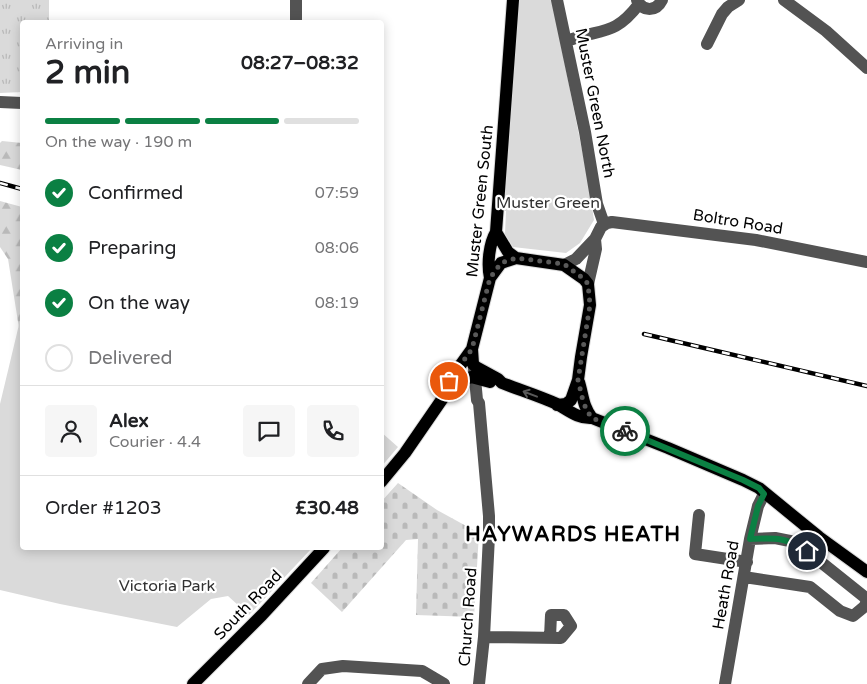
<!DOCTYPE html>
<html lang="en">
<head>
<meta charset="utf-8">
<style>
	:root { --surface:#fff; --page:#f6f6f6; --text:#202124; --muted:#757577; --line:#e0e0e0; --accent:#0b8043 }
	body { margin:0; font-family:"Varela Round",sans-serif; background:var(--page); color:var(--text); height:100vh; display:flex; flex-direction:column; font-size:19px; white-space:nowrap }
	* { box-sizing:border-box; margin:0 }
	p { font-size:16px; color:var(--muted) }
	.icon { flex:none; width:28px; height:28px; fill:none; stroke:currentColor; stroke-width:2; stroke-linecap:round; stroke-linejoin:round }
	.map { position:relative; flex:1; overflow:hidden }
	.side { position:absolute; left:20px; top:20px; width:364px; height:530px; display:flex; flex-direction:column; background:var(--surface); border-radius:5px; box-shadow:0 2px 12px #0003 }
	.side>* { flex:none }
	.pin { position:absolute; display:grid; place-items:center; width:42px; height:42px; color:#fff; margin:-21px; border:2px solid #fff; border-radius:50%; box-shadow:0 1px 5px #0007 }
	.courier { position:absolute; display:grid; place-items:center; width:50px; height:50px; margin:-25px; border:4px solid #0b8043; border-radius:50%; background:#fff; color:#222; box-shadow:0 1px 6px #0007 }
	.overview em { font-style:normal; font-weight:700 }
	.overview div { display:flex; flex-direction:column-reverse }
	.overview { display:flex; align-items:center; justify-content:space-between; height:85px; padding:0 25px }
	h1 { font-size:32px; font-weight:700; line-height:38px }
	.bar { display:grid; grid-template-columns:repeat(4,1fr); gap:8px 5px; align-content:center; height:60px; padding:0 25px }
	.bar i { height:6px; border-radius:4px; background:var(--line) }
	.bar .selected { background:var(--accent) }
	.bar p { grid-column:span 4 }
	.line { display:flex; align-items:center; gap:12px; padding:0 25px; border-top:1px solid var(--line) }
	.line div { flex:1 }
	.round { display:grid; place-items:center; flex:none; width:52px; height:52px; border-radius:5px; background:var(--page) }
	ol { padding:0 25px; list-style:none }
	li { display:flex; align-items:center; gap:15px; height:55px }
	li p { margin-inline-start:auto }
	li .icon { padding:5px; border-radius:50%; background:var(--accent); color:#fff; stroke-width:4 }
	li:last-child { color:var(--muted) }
	li i { width:28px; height:28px; border:2px solid var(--line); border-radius:50% }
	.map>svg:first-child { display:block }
	.grass { fill:url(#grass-tufts) }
	.forest { fill:url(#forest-firs) }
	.cemetery { fill:url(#cemetery-stones) }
	.green { fill:#dadada }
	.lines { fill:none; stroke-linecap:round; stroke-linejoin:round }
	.major-casing { stroke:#dbdbdb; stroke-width:14 }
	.minor { stroke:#535353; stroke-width:12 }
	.major { stroke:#000; stroke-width:12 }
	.rail-casing { stroke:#000; stroke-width:4.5 }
	.rail { stroke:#fff; stroke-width:2.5; stroke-dasharray:8; stroke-linecap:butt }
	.oneway { stroke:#595959 }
	.done { stroke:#595959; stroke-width:5; stroke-dasharray:0 9 }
	.route { stroke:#0b8043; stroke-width:6 }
	.labels { text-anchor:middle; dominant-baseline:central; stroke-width:4.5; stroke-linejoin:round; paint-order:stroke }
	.street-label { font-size:16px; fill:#000; stroke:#fff }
	.park-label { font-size:16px; fill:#313131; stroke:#fff }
	.district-label { font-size:21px; font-weight:bold; letter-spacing:1px; fill:#000; stroke:#fff }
</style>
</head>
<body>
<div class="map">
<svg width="867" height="684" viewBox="0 0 867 684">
	<defs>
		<pattern id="grass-tufts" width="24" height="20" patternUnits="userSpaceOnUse" patternTransform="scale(1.25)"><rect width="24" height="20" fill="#dadada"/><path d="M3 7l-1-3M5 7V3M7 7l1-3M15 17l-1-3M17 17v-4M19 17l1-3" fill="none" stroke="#b9b9b9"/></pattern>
		<pattern id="forest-firs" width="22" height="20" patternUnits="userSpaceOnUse" patternTransform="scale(1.25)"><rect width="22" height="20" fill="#dadada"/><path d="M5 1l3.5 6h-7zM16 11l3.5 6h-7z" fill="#b9b9b9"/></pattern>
		<pattern id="cemetery-stones" width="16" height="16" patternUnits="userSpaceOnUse" patternTransform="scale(1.25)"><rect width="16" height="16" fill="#dadada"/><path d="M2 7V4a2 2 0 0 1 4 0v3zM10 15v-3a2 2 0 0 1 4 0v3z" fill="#b9b9b9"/></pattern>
	</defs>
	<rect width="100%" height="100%" fill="#fff"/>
	<path class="grass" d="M0,0H49V22H22V92L0,93Z"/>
	<path class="forest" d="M2,141L22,143V170L0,165V143Z
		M0,201L22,207V394L5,400L19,328L8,259L0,247Z"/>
	<path class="cemetery" d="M398,483L437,510L479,533L474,617L416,615L418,539L406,540L342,612L311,583L342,548H381V502Z"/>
	<path class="green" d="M519,0H552L587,175L594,220L580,243L566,253L513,247L505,234L506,211H504Z
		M22,312V548H312L249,615L228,596L211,599L177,627L60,604L0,590V404Z
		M381,432L398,447L381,467Z"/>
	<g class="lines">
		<g class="major-casing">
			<path id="major" d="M496,232L508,252L516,258
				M490,278L501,263L516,258L564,265L584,279L588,284L590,305L581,357L578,380L571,400L566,404L557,405
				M472,349L473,364L476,367L498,379L502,383C520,390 539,396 557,404C568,410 578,419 592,418L668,448L743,480L759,488L819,537L867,572
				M579,382C583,395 583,407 592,418
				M445,395L449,381L472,349L490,278C487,264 489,244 496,232L513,0
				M381,482L405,453L445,395L459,382L471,377L490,382
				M193,684L262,615L324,548"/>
		</g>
		<path class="minor" d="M557,0L585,132L597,204L604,224
			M637,0C643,12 656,12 662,0
			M784,0L826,31L867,68
			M296,22V0
			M567,41C601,28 614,37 639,4
			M707,44L722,14L728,7L739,0
			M0,102L22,103
			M564,265L576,259L595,239L601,227L607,223L612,222L756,240L867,262
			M588,284L596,249L595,239
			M474,368L477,400L479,403L489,516V536L484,637L479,684
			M699,515L695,554L747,562
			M744,577L810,587L840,611L853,616L865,606L867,599L807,551L790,541L775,538L750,539
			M484,637L561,638L571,626L564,615H551L550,637
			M308,684L322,669L343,666L422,671L444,684
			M725,684L750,539L758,506L764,494"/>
		<use href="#major" class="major"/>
		<g class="rail-casing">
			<path id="rail" d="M0,183L22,189
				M644,334L867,386"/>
		</g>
		<use href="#rail" class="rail"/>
	</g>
	<defs><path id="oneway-shaft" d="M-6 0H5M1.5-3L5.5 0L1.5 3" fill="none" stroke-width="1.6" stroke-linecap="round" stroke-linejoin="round" transform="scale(1.25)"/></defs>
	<use class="oneway" href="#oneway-shaft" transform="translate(530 394) rotate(-159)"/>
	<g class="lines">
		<path class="done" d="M449,381L472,349L490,278L501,263L516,258L564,264L584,279L588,284L590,305L578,380L583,401L587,411L592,418L625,431"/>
		<path class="route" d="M625,431L743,480L759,488L764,494L758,506L750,539C776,538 785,537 807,551"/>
	</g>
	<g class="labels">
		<g class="street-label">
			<text transform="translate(595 103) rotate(79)">Muster Green North</text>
			<text transform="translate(480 201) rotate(-84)">Muster Green South</text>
			<text transform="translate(738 222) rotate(9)">Boltro Road</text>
			<text transform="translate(726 585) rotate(-80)">Heath Road</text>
			<text transform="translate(248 605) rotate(-46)">South Road</text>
			<text transform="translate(468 617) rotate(-86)">Church Road</text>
		</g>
		<g class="park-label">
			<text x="548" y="203">Muster Green</text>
			<text x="167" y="586">Victoria Park</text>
		</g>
		<g class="district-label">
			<text x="573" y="534">HAYWARDS HEATH</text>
		</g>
	</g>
</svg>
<div class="pin" style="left:449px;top:381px;background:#ea580c"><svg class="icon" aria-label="bag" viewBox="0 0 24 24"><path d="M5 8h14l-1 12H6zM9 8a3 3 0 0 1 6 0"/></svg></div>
<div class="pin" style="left:807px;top:551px;background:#1f2937"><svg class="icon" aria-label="home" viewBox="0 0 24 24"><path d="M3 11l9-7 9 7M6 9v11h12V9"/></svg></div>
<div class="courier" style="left:625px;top:431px"><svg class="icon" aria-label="bike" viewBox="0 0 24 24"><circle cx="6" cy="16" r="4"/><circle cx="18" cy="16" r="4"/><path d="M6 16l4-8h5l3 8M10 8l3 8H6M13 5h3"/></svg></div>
<section class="side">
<div class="overview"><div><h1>2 min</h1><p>Arriving in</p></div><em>08:27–08:32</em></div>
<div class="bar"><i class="selected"></i><i class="selected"></i><i class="selected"></i><i></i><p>On the way · 190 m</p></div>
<ol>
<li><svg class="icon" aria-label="check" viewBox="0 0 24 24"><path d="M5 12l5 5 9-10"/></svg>Confirmed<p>07:59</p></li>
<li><svg class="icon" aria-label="check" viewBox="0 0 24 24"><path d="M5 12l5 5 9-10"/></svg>Preparing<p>08:06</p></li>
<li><svg class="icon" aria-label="check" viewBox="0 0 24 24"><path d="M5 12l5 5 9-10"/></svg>On the way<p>08:19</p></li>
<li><i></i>Delivered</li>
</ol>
<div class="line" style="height:90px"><a class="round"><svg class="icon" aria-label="person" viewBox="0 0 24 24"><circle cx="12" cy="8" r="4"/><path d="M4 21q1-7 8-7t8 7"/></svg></a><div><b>Alex</b><p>Courier · 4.4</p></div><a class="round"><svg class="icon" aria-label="chat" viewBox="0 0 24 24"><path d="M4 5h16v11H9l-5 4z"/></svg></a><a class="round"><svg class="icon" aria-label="phone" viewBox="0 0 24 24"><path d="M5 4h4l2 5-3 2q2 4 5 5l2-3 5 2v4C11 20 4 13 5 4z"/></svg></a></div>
<div class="line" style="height:65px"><div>Order #1203</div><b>£30.48</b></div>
</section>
</div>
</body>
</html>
